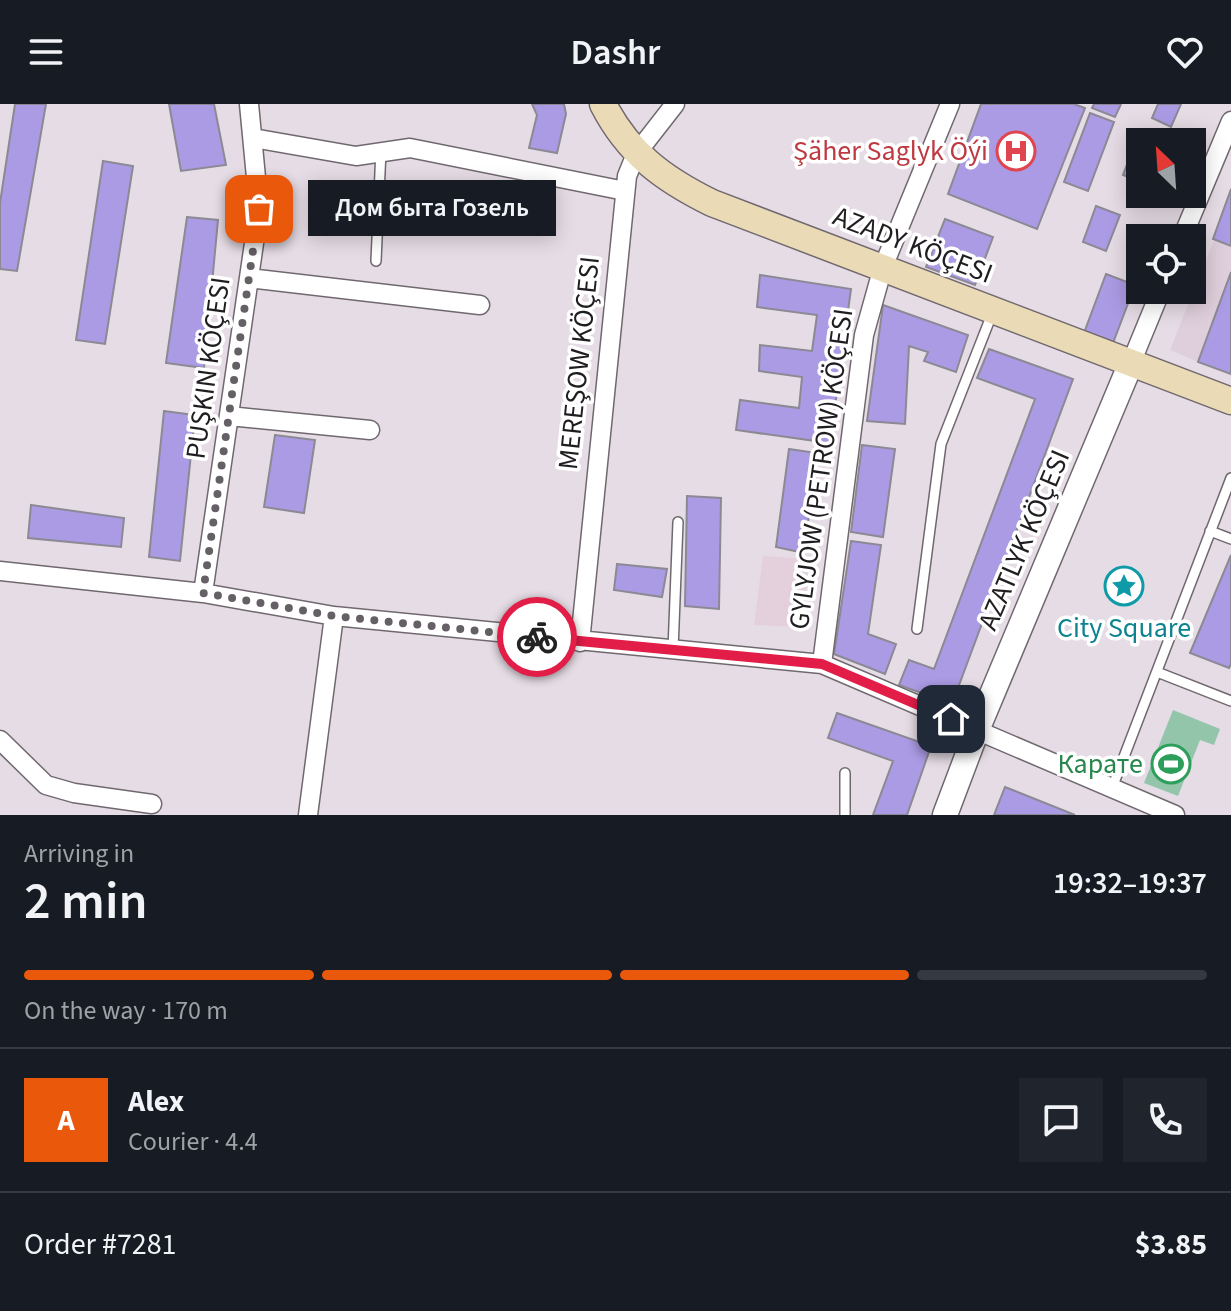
<!DOCTYPE html>
<html lang="en">
<head>
<meta charset="utf-8">
<style>
	:root { --surface:#171b24; --page:#20242c; --text:#f1f3f6; --muted:#9ea1a6; --line:#363941; --accent:#ea580c }
	body { margin:0; font-family:"Source Sans 3",sans-serif; background:var(--page); color:var(--text); height:100vh; display:flex; flex-direction:column; font-size:30px; white-space:nowrap }
	* { box-sizing:border-box; margin:0 }
	p { font-size:26px; color:var(--muted) }
	.icon { flex:none; width:44px; height:44px; fill:none; stroke:currentColor; stroke-width:2; stroke-linecap:round; stroke-linejoin:round }
	.map { position:relative; height:711px; overflow:hidden }
	.drawer { display:flex; flex-direction:column; background:var(--surface); flex:1 }
	.drawer>* { flex:none }
	.needle { width:52px; rotate:335deg }
	.fabs { position:absolute; left:1126px; top:24px; display:grid; gap:16px }
	.fabs a { display:grid; place-items:center; width:80px; height:80px; border-radius:0px; background:var(--surface); box-shadow:0 4px 20px #0003; font-size:40px }
	.pin { position:absolute; display:grid; place-items:center; width:68px; height:68px; color:#fff; margin:-34px; border-radius:16px; box-shadow:0 4px 12px #0006 }
	.courier { position:absolute; display:grid; place-items:center; width:80px; height:80px; margin:-40px; border:6px solid #e11d48; border-radius:50%; background:#fff; color:#222; box-shadow:0 2px 10px #0007 }
	.bubble { position:absolute; height:56px; border-radius:0px; background:var(--surface); box-shadow:0 4px 20px #0003; font-size:26px; font-weight:600; line-height:56px; text-align:center }
	.summary em { font-style:normal; font-weight:600 }
	.summary div { display:flex; flex-direction:column-reverse }
	.summary { display:flex; align-items:center; justify-content:space-between; height:136px; padding:0 24px }
	h1 { font-size:52px; font-weight:600; line-height:60px }
	.bar { display:grid; grid-template-columns:repeat(4,1fr); gap:12px 8px; align-content:center; height:96px; padding:0 24px }
	.bar i { height:10px; border-radius:6px; background:var(--line) }
	.bar .active { background:var(--accent) }
	.bar p { grid-column:span 4 }
	.line { display:flex; align-items:center; gap:20px; padding:0 24px; border-top:2px solid var(--line) }
	.line div { flex:1 }
	.round { display:grid; place-items:center; flex:none; width:84px; height:84px; border-radius:0px; background:var(--page) }
	header { display:flex; justify-content:space-between; align-items:center; height:104px; padding:0 24px; background:var(--surface); font-size:36px; font-weight:600 }
	.map>svg:first-child { display:block }
	.built { fill:#dfcfdc }
	.education { fill:#e4cfdd }
	.green { fill:#93c5aa }
	.building { fill:#ab9be5; stroke:#8b8993; stroke-width:2 }
	.lines { fill:none; stroke-linecap:round; stroke-linejoin:round }
	.service-casing { stroke:#70686f; stroke-width:12 }
	.minor-casing { stroke:#70686f; stroke-width:21 }
	.tertiary-casing { stroke:#70686f; stroke-width:27 }
	.secondary-casing { stroke:#70686f; stroke-width:29 }
	.service { stroke:#fff; stroke-width:9 }
	.minor { stroke:#fff; stroke-width:18 }
	.tertiary { stroke:#fff; stroke-width:24 }
	.secondary { stroke:#eadbb6; stroke-width:26 }
	.done { stroke:#656065; stroke-width:8; stroke-dasharray:0 14.4 }
	.route { stroke:#e11d48; stroke-width:10 }
	.labels { text-anchor:middle; dominant-baseline:central; stroke-width:7; stroke-linejoin:round; paint-order:stroke }
	.health-label { font-size:28px; fill:#be3a42; stroke:#fff; text-anchor:end }
	.street-label { font-size:28px; fill:#201d20; stroke:#fff }
	.culture-label { font-size:28px; fill:#0d838f; stroke:#fff }
	.leisure-label { font-size:28px; fill:#27864d; stroke:#fff; text-anchor:end }
</style>
</head>
<body>
<header><svg class="icon" aria-label="menu" viewBox="0 0 24 24"><path d="M4 6h16M4 12h16M4 18h16"/></svg>Dashr<svg class="icon" aria-label="heart" viewBox="0 0 24 24"><path d="M12 20l-8-8c-3-5 5-10 8-4 3-6 11-1 8 4z"/></svg></header>
<div class="map">
<svg width="1231" height="711" viewBox="0 0 1231 711">
	<rect width="100%" height="100%" fill="#e6dce5"/>
	<path class="built" d="M1231,94V272L1170,246Z"/>
	<path class="education" d="M763,452L809,455L802,523L754,521Z"/>
	<path class="green" d="M1173,606L1220,625L1214,641L1200,636L1178,692L1144,679Z"/>
	<path class="building" d="M15,0H46L17,167L0,165V99Z
		M169,0H214L226,61L181,67Z
		M532,0H564L566,10L557,49L529,44L537,11Z
		M981,0H1074L1085,4L1037,125L948,90Z
		M1094,0H1121L1115,13L1092,4Z
		M1158,0H1181L1171,23L1152,14Z
		M1090,9L1114,18L1088,87L1064,78Z
		M1131,50L1140,53V78L1123,71Z
		M103,57L133,62L105,240L76,236Z
		M1231,85V142L1213,135Z
		M1096,102L1120,111L1106,147L1083,138Z
		M187,113L218,116L204,264L166,259Z
		M945,115L993,133L975,181L926,163Z
		M1144,122L1158,127L1155,134H1140V156L1132,153Z
		M1231,168V270L1198,258Z
		M1106,170L1135,181L1113,239L1084,229Z
		M760,171L851,185L830,339L736,326L740,296L799,304L802,273L759,267L760,241L812,247L817,211L757,203Z
		M883,201L968,231L956,268L924,257L928,248L909,242L905,320L867,317Z
		M989,245L1073,275L952,600L899,581L909,556L934,565L1035,295L977,274Z
		M164,307L195,311L180,457L149,453Z
		M275,331L315,336L304,409L264,403Z
		M862,341L895,345L883,433L851,428Z
		M789,345L817,349L804,449L776,443Z
		M687,392L721,394L719,505L685,502Z
		M31,401L124,414L121,443L28,434Z
		M851,437L881,441L868,530L896,540L885,570L834,550Z
		M1231,451V560L1229,564L1190,549Z
		M617,460L667,465L662,493L614,486Z
		M837,609L931,642L907,711H873L893,657L828,634Z
		M1005,683L1075,711H994Z"/>
	<g class="lines">
		<g class="service-casing">
			<path id="service" d="M376,157L381,46
				M1210,427L1231,435
				M917,525L941,340L992,210
				M673,546L678,418
				M1157,568L1231,597
				M1112,684L1231,374
				M845,711V669"/>
		</g>
		<g class="minor-casing">
			<path id="minor" d="M253,34L356,52L410,44L625,87
				M1182,134L1231,17
				M249,174L480,201
				M1131,259L1161,186
				M229,312L370,326
				M0,467L203,489L334,512L822,560L1175,711
				M203,489L259,105L249,0
				M580,538L627,72L636,50L675,0
				M822,560L864,231L883,163L950,0
				M0,636L46,681L74,689L152,700
				M308,711L334,512"/>
		</g>
		<g class="tertiary-casing">
			<path id="tertiary" d="M945,711L977,626L1131,259"/>
		</g>
		<g class="secondary-casing">
			<path id="secondary" d="M603,0C628,49 663,75 712,99L1231,297"/>
		</g>
		<use href="#service" class="service"/>
		<use href="#minor" class="minor"/>
		<use href="#tertiary" class="tertiary"/>
		<use href="#secondary" class="secondary"/>
	</g>
	<g class="lines">
		<path class="done" d="M259,105L203,489L334,512L537,533"/>
		<path class="route" d="M537,533L822,560L951,615"/>
	</g>
	<defs>
		<g id="hospital-ring" transform="scale(2)"><circle r="9.5" fill="#fff" stroke="#e0444e" stroke-width="1.5"/><path d="M-5-5h3v3.5h4V-5h3V5h-3V1.5h-4V5h-3Z" fill="#e0444e"/></g>
		<g id="sight-ring" transform="scale(2)"><circle r="9.5" fill="#fff" stroke="#0f9aa8" stroke-width="1.5"/><path d="M0-6L1.8-2.2L6-1.7L2.9 1.2L3.7 5.4L0 3.3L-3.7 5.4L-2.9 1.2L-6-1.7L-1.8-2.2Z" fill="#0f9aa8"/></g>
		<g id="stadium-ring" transform="scale(2)"><circle r="9.5" fill="#fff" stroke="#2e9e5b" stroke-width="1.5"/><path d="M0-5a6.5 5 0 1 0 0 10a6.5 5 0 1 0 0-10ZM-3.5-1.8h7v3.6h-7Z" fill="#2e9e5b"/></g>
	</defs>
	<g fill-rule="evenodd">
		<use href="#hospital-ring" x="1016" y="47"/>
		<use href="#sight-ring" x="1124" y="482"/>
		<use href="#stadium-ring" x="1171" y="660"/>
	</g>
	<g class="labels">
		<g class="health-label">
			<text x="988" y="47">Şäher Saglyk Öýi</text>
		</g>
		<g class="street-label">
			<text transform="translate(913 141) rotate(21)">AZADY KÖÇESI</text>
			<text transform="translate(579 259) rotate(-84)">MEREŞOW KÖÇESI</text>
			<text transform="translate(208 264) rotate(-82)">PUŞKIN KÖÇESI</text>
			<text transform="translate(821 365) rotate(-82)">GYLYJOW (PETROW) KÖÇESI</text>
			<text transform="translate(1024 436) rotate(-67)">AZATLYK KÖÇESI</text>
		</g>
		<g class="culture-label">
			<text x="1124" y="524">City Square</text>
		</g>
		<g class="leisure-label">
			<text x="1143" y="660">Карате</text>
		</g>
	</g>
</svg>
<div class="fabs">
<a><svg class="needle" viewBox="-14 -14 28 28"><path d="M0-13l5 13h-10z" fill="#e53935"/><path d="M0 13l5-13h-10z" fill="#9ea1a6"/></svg></a>
<a><svg class="icon" aria-label="locate" viewBox="0 0 24 24"><circle cx="12" cy="12" r="6"/><path d="M12 2v4M12 18v4M2 12h4M18 12h4"/></svg></a>
</div>
<div class="pin" style="left:259px;top:105px;background:#ea580c"><svg class="icon" aria-label="bag" viewBox="0 0 24 24"><path d="M5 8h14l-1 12H6zM9 8a3 3 0 0 1 6 0"/></svg></div>
<div class="pin" style="left:951px;top:615px;background:#1f2937"><svg class="icon" aria-label="home" viewBox="0 0 24 24"><path d="M3 11l9-7 9 7M6 9v11h12V9"/></svg></div>
<div class="courier" style="left:537px;top:533px"><svg class="icon" aria-label="bike" viewBox="0 0 24 24"><circle cx="6" cy="16" r="4"/><circle cx="18" cy="16" r="4"/><path d="M6 16l4-8h5l3 8M10 8l3 8H6M13 5h3"/></svg></div>
<div class="bubble" style="left:308px;top:76px;width:248px">Дом быта Гозель</div>
</div>
<section class="drawer">
<div class="summary"><div><h1>2 min</h1><p>Arriving in</p></div><em>19:32–19:37</em></div>
<div class="bar"><i class="active"></i><i class="active"></i><i class="active"></i><i></i><p>On the way · 170 m</p></div>
<div class="line" style="height:144px"><b class="round" style="background:var(--accent);color:#fff">A</b><div><b>Alex</b><p>Courier · 4.4</p></div><a class="round"><svg class="icon" aria-label="chat" viewBox="0 0 24 24"><path d="M4 5h16v11H9l-5 4z"/></svg></a><a class="round"><svg class="icon" aria-label="phone" viewBox="0 0 24 24"><path d="M5 4h4l2 5-3 2q2 4 5 5l2-3 5 2v4C11 20 4 13 5 4z"/></svg></a></div>
<div class="line" style="height:104px"><div>Order #7281</div><b>$3.85</b></div>
</section>
</body>
</html>
